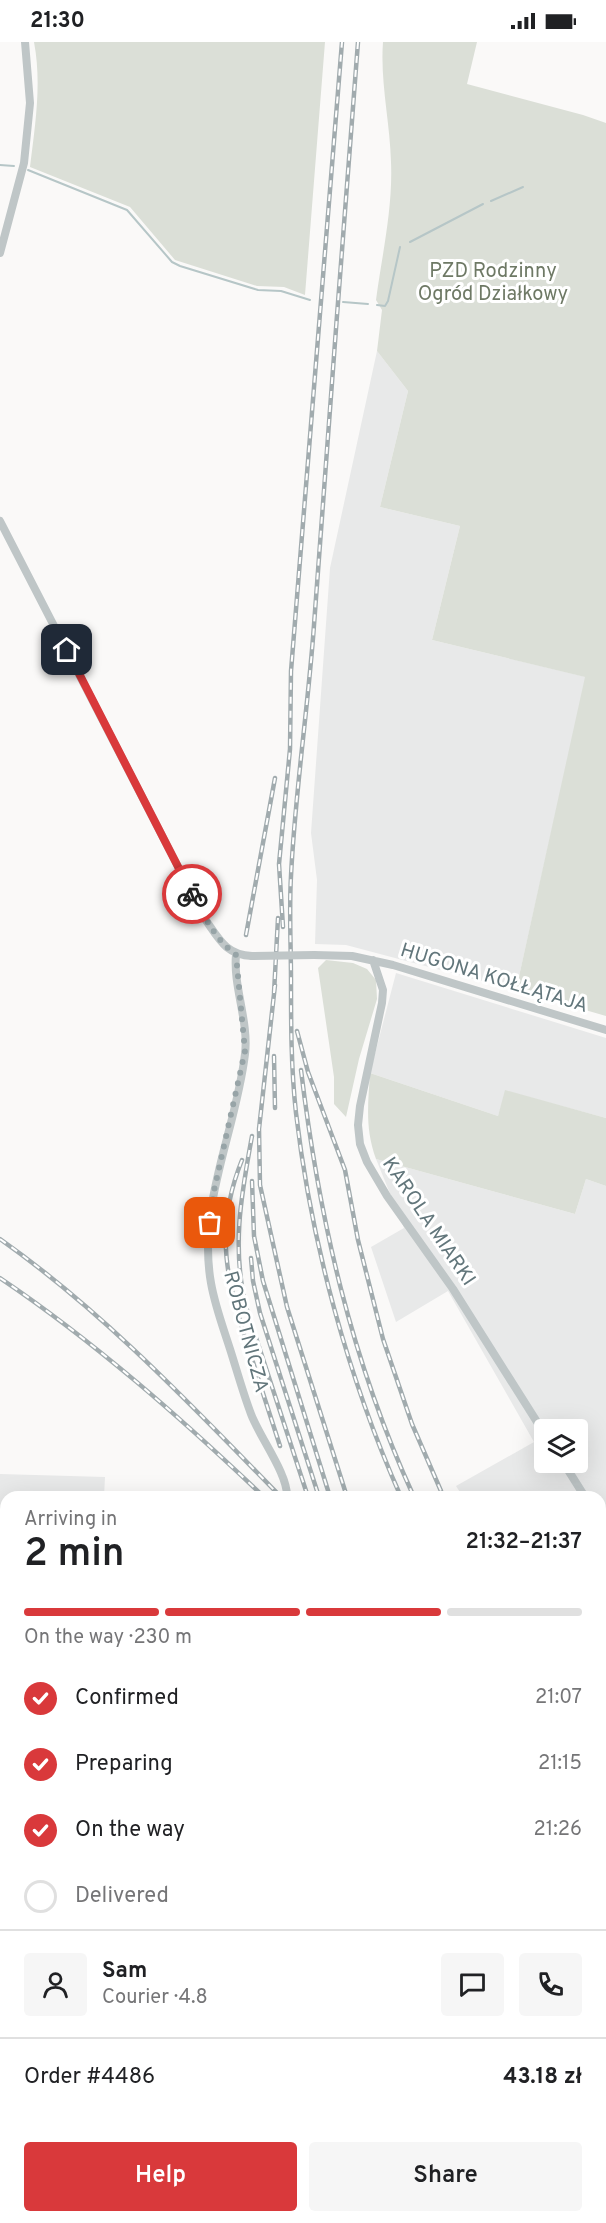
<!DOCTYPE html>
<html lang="en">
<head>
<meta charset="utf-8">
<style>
	:root { --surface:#fff; --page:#f6f6f6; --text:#202124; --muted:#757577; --line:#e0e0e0; --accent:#d9393b }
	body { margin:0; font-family:Overpass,sans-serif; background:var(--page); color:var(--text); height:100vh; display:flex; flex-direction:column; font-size:22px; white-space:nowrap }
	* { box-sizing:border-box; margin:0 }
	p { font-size:20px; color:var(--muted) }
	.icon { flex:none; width:33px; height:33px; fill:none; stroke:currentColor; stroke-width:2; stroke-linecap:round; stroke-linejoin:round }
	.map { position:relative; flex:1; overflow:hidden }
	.details { position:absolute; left:0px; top:1449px; width:606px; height:732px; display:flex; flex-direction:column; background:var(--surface); border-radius:18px 18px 0 0; box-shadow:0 6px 24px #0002 }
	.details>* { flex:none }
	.controls { position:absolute; left:534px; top:1377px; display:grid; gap:12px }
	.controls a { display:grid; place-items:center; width:54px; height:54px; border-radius:6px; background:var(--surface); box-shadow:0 6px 24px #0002; font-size:30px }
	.pin { position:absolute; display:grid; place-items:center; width:51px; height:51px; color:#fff; margin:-26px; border-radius:12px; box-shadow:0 3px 9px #0006 }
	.courier { position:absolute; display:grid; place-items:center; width:60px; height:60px; margin:-30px; border:4px solid #d9393b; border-radius:50%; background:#fff; color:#222; box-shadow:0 2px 8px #0007 }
	.overview em { font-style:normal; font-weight:600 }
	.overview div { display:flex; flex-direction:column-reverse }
	.overview { display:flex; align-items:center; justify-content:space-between; height:102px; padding:0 24px }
	h1 { font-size:39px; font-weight:600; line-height:45px }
	.bar { display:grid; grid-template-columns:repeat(4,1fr); gap:9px 6px; align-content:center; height:72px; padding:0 24px }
	.bar i { height:8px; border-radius:4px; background:var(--line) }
	.bar .current { background:var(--accent) }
	.bar p { grid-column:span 4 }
	.line { display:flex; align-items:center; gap:15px; padding:0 24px; border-top:2px solid var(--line) }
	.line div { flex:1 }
	.round { display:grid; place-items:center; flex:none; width:63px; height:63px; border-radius:6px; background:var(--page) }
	ol { padding:0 24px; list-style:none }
	li { display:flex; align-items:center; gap:18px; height:66px }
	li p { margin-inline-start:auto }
	li .icon { padding:6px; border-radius:50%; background:var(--accent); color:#fff; stroke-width:4 }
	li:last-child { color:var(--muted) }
	li i { width:33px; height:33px; border:3px solid var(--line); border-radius:50% }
	.action { display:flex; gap:12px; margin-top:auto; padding:12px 24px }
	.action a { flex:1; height:69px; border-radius:6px; background:var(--accent); color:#fff; font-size:24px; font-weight:600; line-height:69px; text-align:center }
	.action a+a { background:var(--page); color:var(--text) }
	.status { display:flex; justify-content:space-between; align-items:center; height:42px; padding:0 30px; background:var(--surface); direction:ltr }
	.status svg { height:16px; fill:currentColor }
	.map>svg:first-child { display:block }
	.built { fill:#e8e9e9; fill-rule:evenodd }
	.green { fill:#dbdfd7 }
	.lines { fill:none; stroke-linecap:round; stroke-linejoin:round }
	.stream { stroke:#b6c6c7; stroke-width:2 }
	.minor { stroke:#bfc6c7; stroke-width:8 }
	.rail-casing { stroke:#a1abae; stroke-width:4.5 }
	.rail { stroke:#fff; stroke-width:2; stroke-dasharray:7; stroke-linecap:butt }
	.minor-bridge { stroke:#bfc6c7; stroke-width:8 }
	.done { stroke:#97a4a7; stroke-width:6; stroke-dasharray:0 10.8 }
	.route { stroke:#d9393b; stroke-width:8 }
	.labels { text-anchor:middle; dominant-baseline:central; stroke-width:6; stroke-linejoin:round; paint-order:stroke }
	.park-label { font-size:20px; fill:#6e7965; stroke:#fff }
	.street-label { font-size:20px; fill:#62767b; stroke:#fff }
</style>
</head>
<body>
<div class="status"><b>21:30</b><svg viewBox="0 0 49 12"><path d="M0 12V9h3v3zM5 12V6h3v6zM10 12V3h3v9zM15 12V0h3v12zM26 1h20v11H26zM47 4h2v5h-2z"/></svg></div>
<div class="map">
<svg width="606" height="2181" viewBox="0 0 606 2181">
	<rect width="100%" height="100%" fill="#faf9f8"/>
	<path class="built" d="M377,309L408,349L380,465L460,484L432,598L586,635L516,948L346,903L315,902L317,838L311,791L330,526Z
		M396,931L606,996V1076L506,1049L498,1074L370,1031Z
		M376,1117L575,1172L586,1137L606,1144V1486L600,1489V1455H463L456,1444L534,1400L448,1249L396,1280L371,1205L404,1186ZM544,1388H578V1420H544Z
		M0,1432L105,1435L104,1455H6V1645H0Z
		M0,1836H6V1877L0,1878Z
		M381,2175H490L488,2181H379Z"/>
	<path class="green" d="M34,0H325L305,253L284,245L257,244L175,218L130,165L30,125C35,83 42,42 34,0Z
		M383,0H477L467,42L583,73L606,81V974L516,948L585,635L432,598L460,484L380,465L408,349L377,309L382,268L376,258C382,213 393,166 391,120C390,80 380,40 383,0Z
		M326,918L353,921L367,927L376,938L377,957L359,1017L346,1075L334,1062V1035L318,926Z
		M370,1031L498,1074L505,1048L606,1076V1144L586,1137L575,1172L376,1117C365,1087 368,1063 370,1031Z"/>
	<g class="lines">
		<path class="stream" d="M0,123L14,124
			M28,128L127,168L172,220L180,224L258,248L281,249L310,258
			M491,159L523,145
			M410,200L483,162
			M343,260L368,262
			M377,263L385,264L388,259L400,205
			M0,2019L6,2018
			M235,2181L237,2175"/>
		<path class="minor" d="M0,211L24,121L30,61L25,0
			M0,479L205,877C219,897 226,913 252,914
			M236,913C233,944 249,980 245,1012C236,1089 197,1163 211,1241C215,1264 223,1285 230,1307C237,1329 243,1351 251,1372C260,1396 288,1432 287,1455
			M314,913L352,914L393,923L606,988
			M373,918L383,948L382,961L360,1064L358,1083L360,1102L367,1120L387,1154L453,1247L544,1391
			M563,1420L585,1455
			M600,1480L606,1489
			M600,1702L606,1712
			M600,1871L606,1882
			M0,1895L6,1894"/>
		<g class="rail-casing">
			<path id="rail" d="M358,0C343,194 328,389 314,583C308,667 295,750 291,834C289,868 291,903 291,938C291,982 291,1026 296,1071C311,1200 348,1336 401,1455
				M283,885L279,822L290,707L291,629L342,0
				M246,893L275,736
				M275,943L259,1087L260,1143L287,1265L347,1455
				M274,951L278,876
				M297,989L308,1030L345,1128L358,1198L383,1297L412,1382L441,1449
				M274,1014L275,1066
				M301,1028C319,1176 351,1318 414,1455
				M252,1094C241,1154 231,1208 247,1268L308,1455
				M242,1118C213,1190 227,1240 250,1311C260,1342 270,1373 280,1404
				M252,1139L254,1194L263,1239L330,1455
				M0,1197C105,1271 192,1364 281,1455
				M251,1216L253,1239L260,1271L319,1455
				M0,1236C95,1300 181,1376 264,1455
				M600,1789L606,1800
				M600,1822L606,1832
				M600,1924L606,1934
				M600,1943L606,1955
				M600,2007L606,2024
				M600,2085L606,2096
				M600,2107L606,2117
				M471,2181L474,2175
				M483,2181L484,2175"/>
		</g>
		<use href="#rail" class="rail"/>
		<path class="minor-bridge" d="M252,914L314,913
			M600,1790L606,1791"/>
	</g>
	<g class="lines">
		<path class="done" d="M192,852C204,874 215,897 236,913L245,1009L214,1149L210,1181"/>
		<path class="route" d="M67,608L192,852"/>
	</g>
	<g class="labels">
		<g class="park-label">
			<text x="493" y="230">PZD Rodzinny<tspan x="493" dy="23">Ogród Działkowy</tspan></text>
		</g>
		<g class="street-label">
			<text transform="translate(494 937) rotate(17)">HUGONA KOŁŁĄTAJA</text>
			<text transform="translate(428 1180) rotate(56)">KAROLA MIARKI</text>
			<text transform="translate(245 1290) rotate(75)">ROBOTNICZA</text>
		</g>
	</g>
</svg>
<div class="controls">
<a><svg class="icon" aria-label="layers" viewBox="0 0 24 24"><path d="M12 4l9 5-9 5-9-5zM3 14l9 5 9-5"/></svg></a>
</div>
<div class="pin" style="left:210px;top:1181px;background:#ea580c"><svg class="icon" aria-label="bag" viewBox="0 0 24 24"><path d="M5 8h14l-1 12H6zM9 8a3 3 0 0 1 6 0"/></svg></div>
<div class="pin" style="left:67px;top:608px;background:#1f2937"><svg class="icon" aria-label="home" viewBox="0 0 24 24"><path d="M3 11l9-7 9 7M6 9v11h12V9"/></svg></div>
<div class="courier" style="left:192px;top:852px"><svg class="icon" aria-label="bike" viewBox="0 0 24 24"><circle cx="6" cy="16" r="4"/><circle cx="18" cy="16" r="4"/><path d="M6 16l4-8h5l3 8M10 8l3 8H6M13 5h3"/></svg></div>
<section class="details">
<div class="overview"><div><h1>2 min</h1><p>Arriving in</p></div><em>21:32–21:37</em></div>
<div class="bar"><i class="current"></i><i class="current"></i><i class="current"></i><i></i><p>On the way · 230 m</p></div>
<ol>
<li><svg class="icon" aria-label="check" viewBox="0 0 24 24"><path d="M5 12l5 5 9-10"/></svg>Confirmed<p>21:07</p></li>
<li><svg class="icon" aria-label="check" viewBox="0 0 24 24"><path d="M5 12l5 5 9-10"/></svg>Preparing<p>21:15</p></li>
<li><svg class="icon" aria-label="check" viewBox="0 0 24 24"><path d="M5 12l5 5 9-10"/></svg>On the way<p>21:26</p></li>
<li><i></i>Delivered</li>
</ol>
<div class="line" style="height:108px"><a class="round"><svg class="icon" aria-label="person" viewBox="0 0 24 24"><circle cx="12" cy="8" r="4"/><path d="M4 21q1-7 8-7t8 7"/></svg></a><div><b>Sam</b><p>Courier · 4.8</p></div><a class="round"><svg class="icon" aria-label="chat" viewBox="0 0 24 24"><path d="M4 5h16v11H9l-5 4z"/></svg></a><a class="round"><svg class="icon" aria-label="phone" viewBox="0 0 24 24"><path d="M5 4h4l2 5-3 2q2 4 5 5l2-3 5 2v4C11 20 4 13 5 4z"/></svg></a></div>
<div class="line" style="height:78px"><div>Order #4486</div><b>43.18 zł</b></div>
<div class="action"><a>Help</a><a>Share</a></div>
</section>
</div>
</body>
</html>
